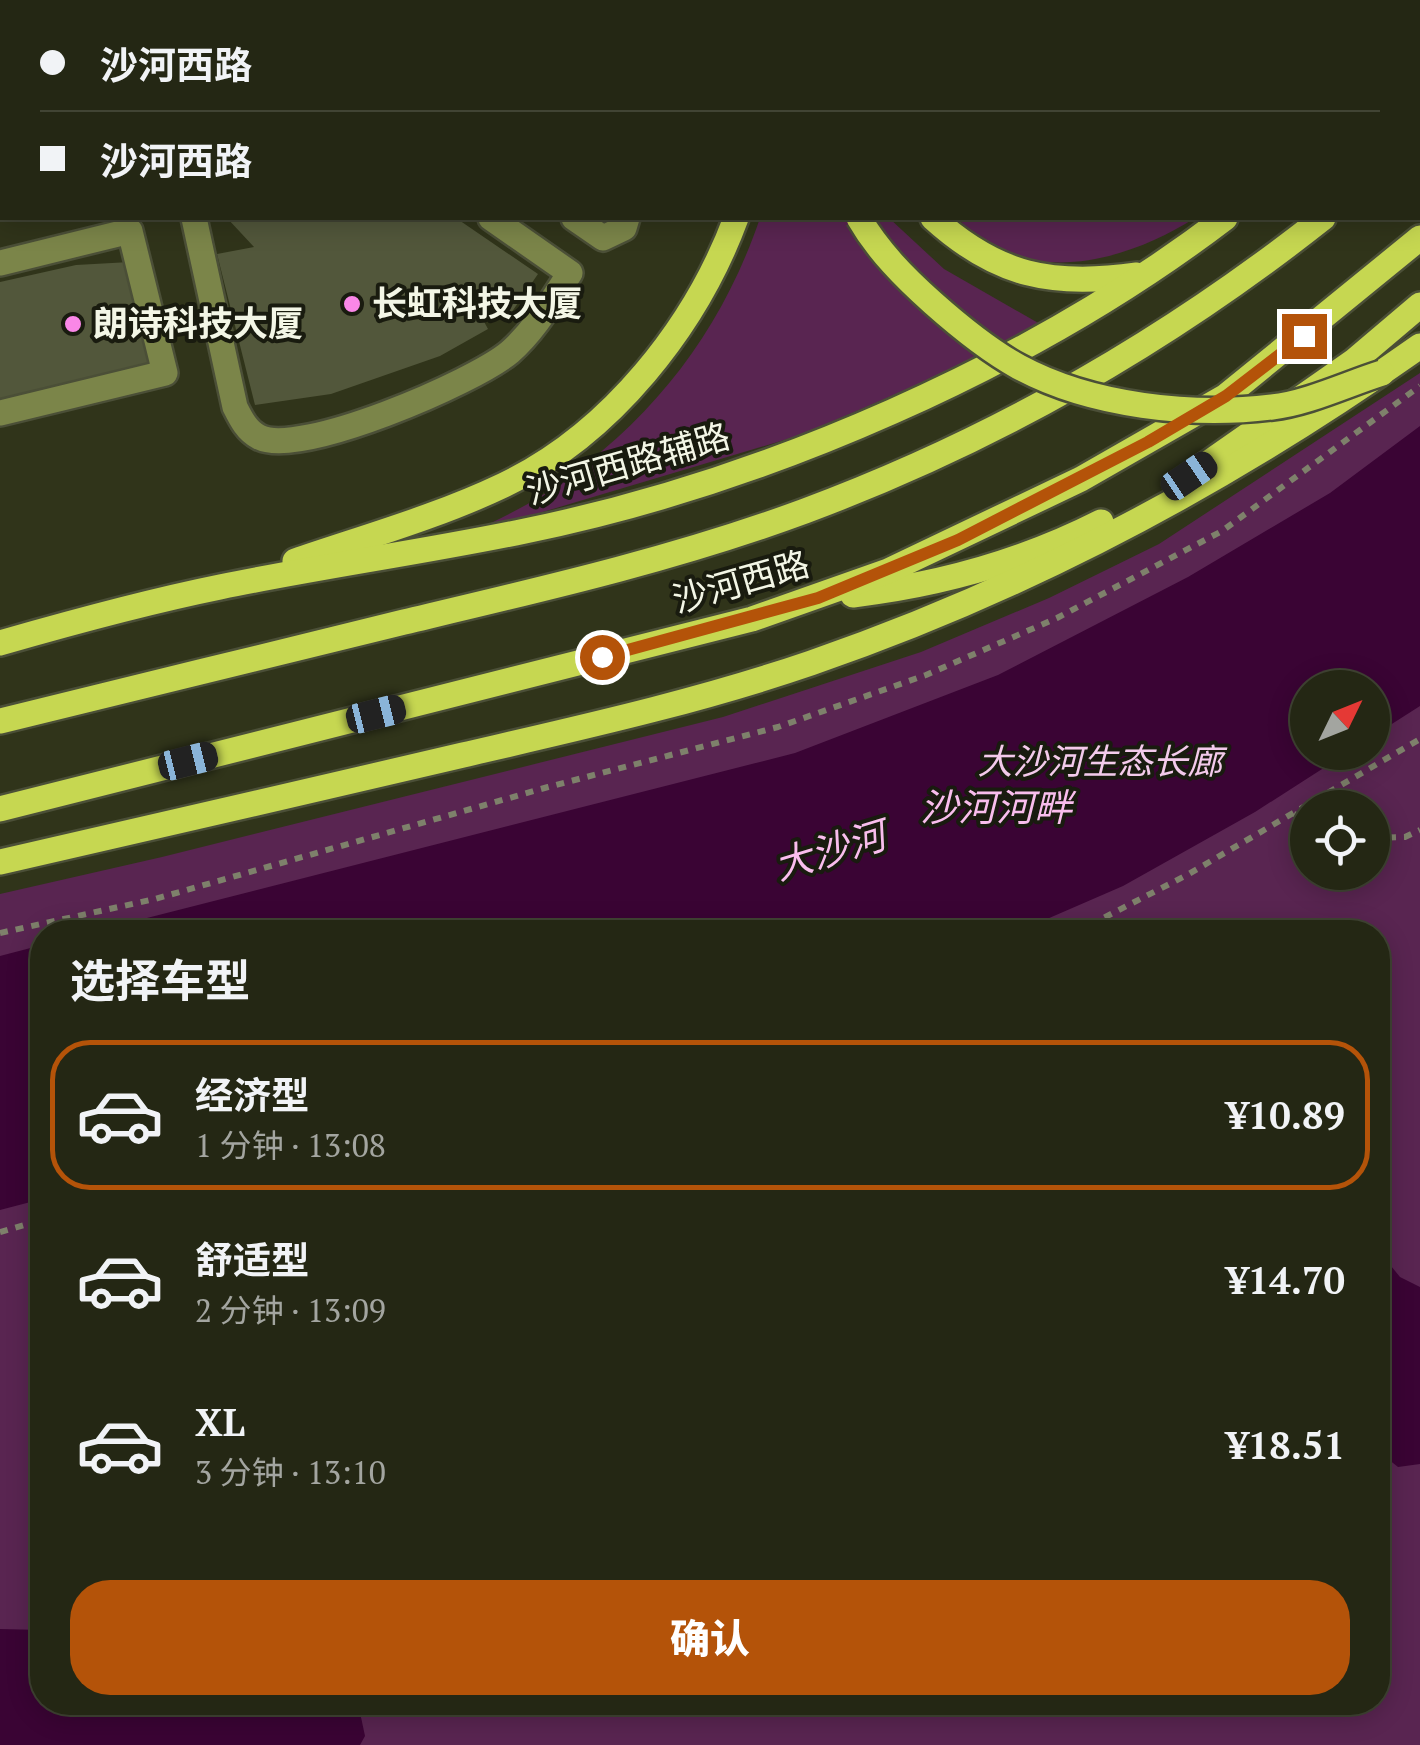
<!DOCTYPE html>
<html lang="zh">
<head>
<meta charset="utf-8">
<style>
  body { margin:0; font-family:"PT Serif","Noto Sans SC",serif; background:#2c2f1d; color:#f1f3f6; height:100vh; display:flex; flex-direction:column; font-size:38px; white-space:nowrap }
  * { box-sizing:border-box; margin:0 }
  p { font-size:32px; color:#a3a5a0 }
  .icon { flex:none; width:55px; height:55px; fill:none; stroke:currentColor; stroke-width:2; stroke-linecap:round; stroke-linejoin:round }
  .map { position:relative; flex:1; overflow:hidden }
  .drawer { position:absolute; left:30px; top:920px; width:1360px; height:795px; display:flex; flex-direction:column; background:#242714; border-radius:40px; box-shadow:0 5px 25px #0003,0 0 0 2px #414434 }
  .drawer>* { flex:none }
  .hud { position:absolute; left:0px; top:0px; width:1420px; height:220px; box-shadow:0 5px 25px #0003,0 0 0 2px #414434; display:grid; align-content:center; height:220px; padding:0 40px; background:#242714 }
  .needle { width:65px; rotate:47deg }
  .buttons { position:absolute; left:1290px; top:670px; display:grid; gap:20px }
  .buttons a { display:grid; place-items:center; width:100px; height:100px; border-radius:50%; background:#242714; box-shadow:0 5px 25px #0003,0 0 0 2px #414434; font-size:50px }
  .end { position:absolute; width:45px; height:45px; margin:-22px; border:12px solid #b45309; background:#fff; box-shadow:0 0 0 5px #fff }
  .from { border-radius:50% }
  .car { position:absolute; width:30px; height:60px; margin:-30px -15px; border-radius:12px; box-shadow:0 0 8px 2px #0007; background:linear-gradient(#222 24%,#8ab4d8 0 40%,#222 0 76%,#8ab4d8 0 86%,#222 0) }
  .hud b { display:flex; align-items:center; gap:35px; height:95px; font-size:38px }
  .hud b+b { border-top:2px solid #414434 }
  .hud i { width:25px; height:25px; background:#f1f3f6 }
  ul { padding:0; list-style:none }
  li { display:flex; align-items:center; gap:30px; height:150px; margin:0 20px 15px; padding:0 20px; border:5px solid transparent; border-radius:40px }
  li div { flex:1 }
  li b { display:block; font-size:38px }
  li em { font-style:normal; font-weight:800 }
  li.selected { border-color:#b45309 }
  li>.icon { width:90px; height:90px; stroke-width:1.5 }
  h2 { padding:0 40px; font-size:45px; line-height:120px }
  .primary-button { display:flex; gap:20px; margin-top:auto; padding:20px 40px }
  .primary-button a { flex:1; height:115px; border-radius:40px; background:#b45309; color:#fff; font-size:40px; font-weight:800; line-height:115px; text-align:center }
  .map>svg:first-child { display:block }
  .green { fill:#592551; fill-rule:evenodd }
  .water { fill:#3a0434 }
  .building { fill:#52573b }
  .lines { fill:none; stroke-linecap:round; stroke-linejoin:round }
  .minor-casing { stroke:#4b4f37; stroke-width:30 }
  .major-casing { stroke:#4b4f37; stroke-width:30 }
  .path { stroke:#7e816b; stroke-width:6; stroke-dasharray:8 8; stroke-linecap:butt }
  .minor { stroke:#7b8549; stroke-width:25 }
  .major { stroke:#c6d751; stroke-width:25 }
  .major-bridge-casing { stroke:#4b4f37; stroke-width:30; stroke-linecap:butt }
  .major-bridge { stroke:#c6d751; stroke-width:25 }
  .route { stroke:#b45309; stroke-width:12 }
  .poi-dot { fill:#fa87e7; stroke:#191b0f; stroke-width:4 }
  .labels { text-anchor:middle; stroke-width:8; stroke-linejoin:round; paint-order:stroke }
  .poi-label { font-size:35px; font-weight:bold; fill:#f3f6e6; stroke:#191b0f; text-anchor:start }
  .street-label { font-size:35px; fill:#f3f6e6; stroke:#191b0f }
  .park-label { font-size:35px; font-style:italic; fill:#f3caeb; stroke:#191b0f }
  .water-label { font-size:38px; font-style:italic; fill:#f9bded; stroke:#191b0f }
</style>
</head>
<body>
<div class="map">
<svg width="1420" height="1745" viewBox="0 0 1420 1745">
  <rect width="100%" height="100%" fill="#30341a"/>
  <g class="green">
    <path d="M875 0H1420V24L1418 26V2Z"/>
    <path d="M760 218H889L944 269 1040 324 959 367 801 435 469 534C498 519 530 505 556 486 654 419 722 330 760 218Z"/>
    <path d="M957 218H1195C1123 263 1024 290 957 218Z"/>
    <path d="M1420 373V1745H0V894L162 857 723 717 921 652 1049 598 1159 544ZM1308 688H1372V752H1308ZM1308 808H1372V872H1308ZM42 932H1378V1702H42Z"/>
  </g>
  <g class="water">
    <path d="M1420 426V706L1373 736 1372 688H1308V752L1347 753 1255 812 1123 886 1017 932H92L795 753 998 675 1188 577 1330 493Z"/>
    <path d="M42 945V1199L0 1210V956Z"/>
    <path d="M1378 1250 1400 1277 1420 1287V1464L1398 1467 1378 1451Z"/>
    <path d="M0 1629 42 1630V1702L358 1703 365 1736 360 1745H0Z"/>
  </g>
  <g class="building">
    <path d="M227 218H456L538 274 509 316 468 292 488 329 440 356 331 394 255 405 217 254 254 247Z"/>
    <path d="M130 262 156 367 0 406V282L76 265Z"/>
  </g>
  <g class="lines">
    <g class="minor-casing">
      <g id="minor">
        <path d="M127 0 130 2"/>
        <path d="M263 0 267 2"/>
        <path d="M573 0 580 2"/>
        <path d="M673 0 680 2"/>
        <path d="M8 2 11 0"/>
        <path d="M0 115 2 114"/>
        <path d="M194 218 235 407C241 419 247 431 259 437 299 458 475 382 510 352 535 330 552 300 570 273L491 218"/>
        <path d="M574 218 603 238 624 228 627 218"/>
        <path d="M0 263 130 231 165 373 0 413"/>
      </g>
    </g>
    <g class="major-casing">
      <g id="major">
        <path d="M805 0V2"/>
        <path d="M852 0V2"/>
        <path d="M766 2V0"/>
        <path d="M1418 50 1420 47"/>
        <path d="M1418 134 1420 132"/>
        <path d="M933 218C997 276 1052 287 1137 275"/>
        <path d="M1194 473 1354 361 1420 305"/>
        <path d="M295 561C365 537 437 517 504 485 611 434 696 326 736 218"/>
        <path d="M853 595C938 585 1024 561 1101 522"/>
        <path d="M0 643C73 622 146 602 220 587 321 566 424 552 525 531 765 482 1031 366 1225 218"/>
        <path d="M0 721C135 688 269 655 404 622 539 590 675 559 805 511 993 441 1166 342 1323 218"/>
        <path d="M0 809 752 619 888 571 1081 479 1226 396 1420 238"/>
        <path d="M0 862C154 827 309 791 463 755 579 728 697 702 811 663 1029 588 1232 479 1420 346"/>
      </g>
    </g>
    <g class="path">
      <path d="M1294 814 1308 819"/>
      <path d="M1372 838 1405 837 1420 830"/>
      <path d="M1076 932 1187 875 1420 739"/>
      <path d="M0 933 155 899 548 787 778 727 926 675 1057 618 1222 531 1420 386"/>
      <path d="M0 1232 42 1220"/>
    </g>
    <use href="#minor" class="minor"/>
    <use href="#major" class="major"/>
    <g class="major-bridge-casing">
      <path id="major-bridge" d="M859 218C878 251 905 278 933 303 960 327 988 350 1019 367 1091 406 1193 417 1272 407 1308 403 1347 384 1382 373"/>
    </g>
    <use href="#major-bridge" class="major-bridge"/>
  </g>
  <g class="lines">
    <path class="route" d="M602 657 818 598 958 540 1148 442 1226 396 1304 336"/>
  </g>
  <g class="poi-dot">
    <circle cx="352" cy="304" r="10"/>
    <circle cx="73" cy="324" r="10"/>
  </g>
  <g class="labels">
    <g class="poi-label">
      <text x="372" y="316">长虹科技大厦</text>
      <text x="93" y="336">朗诗科技大厦</text>
    </g>
    <g class="street-label">
      <text transform="translate(628 464) rotate(-16)" y="12">沙河西路辅路</text>
      <text transform="translate(741 582) rotate(-16)" y="12">沙河西路</text>
    </g>
    <g class="park-label">
      <text x="1100" y="774">大沙河生态长廊</text>
    </g>
    <g class="water-label">
      <text x="996" y="821">沙河河畔</text>
      <text transform="translate(830 851) rotate(-17)" y="13">大沙河</text>
    </g>
  </g>
</svg>
<div class="buttons">
<a><svg class="needle" viewBox="-14 -14 28 28"><path d="M0-13l5 13h-10z" fill="#e53935"/><path d="M0 13l5-13h-10z" fill="#a3a5a0"/></svg></a>
<a><svg class="icon" aria-label="locate" viewBox="0 0 24 24"><circle cx="12" cy="12" r="6"/><path d="M12 2v4M12 18v4M2 12h4M18 12h4"/></svg></a>
</div>
<i class="end from" style="left:602px;top:657px"></i>
<i class="end" style="left:1304px;top:336px"></i>
<i class="car" style="left:1189px;top:476px;rotate:56deg"></i>
<i class="car" style="left:376px;top:714px;rotate:76deg"></i>
<i class="car" style="left:188px;top:761px;rotate:76deg"></i>
<div class="hud">
<b><i class="from"></i>沙河西路</b>
<b><i></i>沙河西路</b>
</div>
<section class="drawer">
<h2>选择车型</h2>
<ul>
<li class="selected"><svg class="icon" aria-label="car" viewBox="0 0 24 24"><path d="M5 17H2v-5l4-1 3-4h7l3 4 3 1v5h-3M9 17h6M6 11h13"/><circle cx="7" cy="17" r="2"/><circle cx="17" cy="17" r="2"/></svg><div><b>经济型</b><p>1 分钟 · 13:08</p></div><em>¥10.89</em></li>
<li><svg class="icon" aria-label="car" viewBox="0 0 24 24"><path d="M5 17H2v-5l4-1 3-4h7l3 4 3 1v5h-3M9 17h6M6 11h13"/><circle cx="7" cy="17" r="2"/><circle cx="17" cy="17" r="2"/></svg><div><b>舒适型</b><p>2 分钟 · 13:09</p></div><em>¥14.70</em></li>
<li><svg class="icon" aria-label="car" viewBox="0 0 24 24"><path d="M5 17H2v-5l4-1 3-4h7l3 4 3 1v5h-3M9 17h6M6 11h13"/><circle cx="7" cy="17" r="2"/><circle cx="17" cy="17" r="2"/></svg><div><b>XL</b><p>3 分钟 · 13:10</p></div><em>¥18.51</em></li>
</ul>
<div class="primary-button"><a>确认</a></div>
</section>
</div>
</body>
</html>
